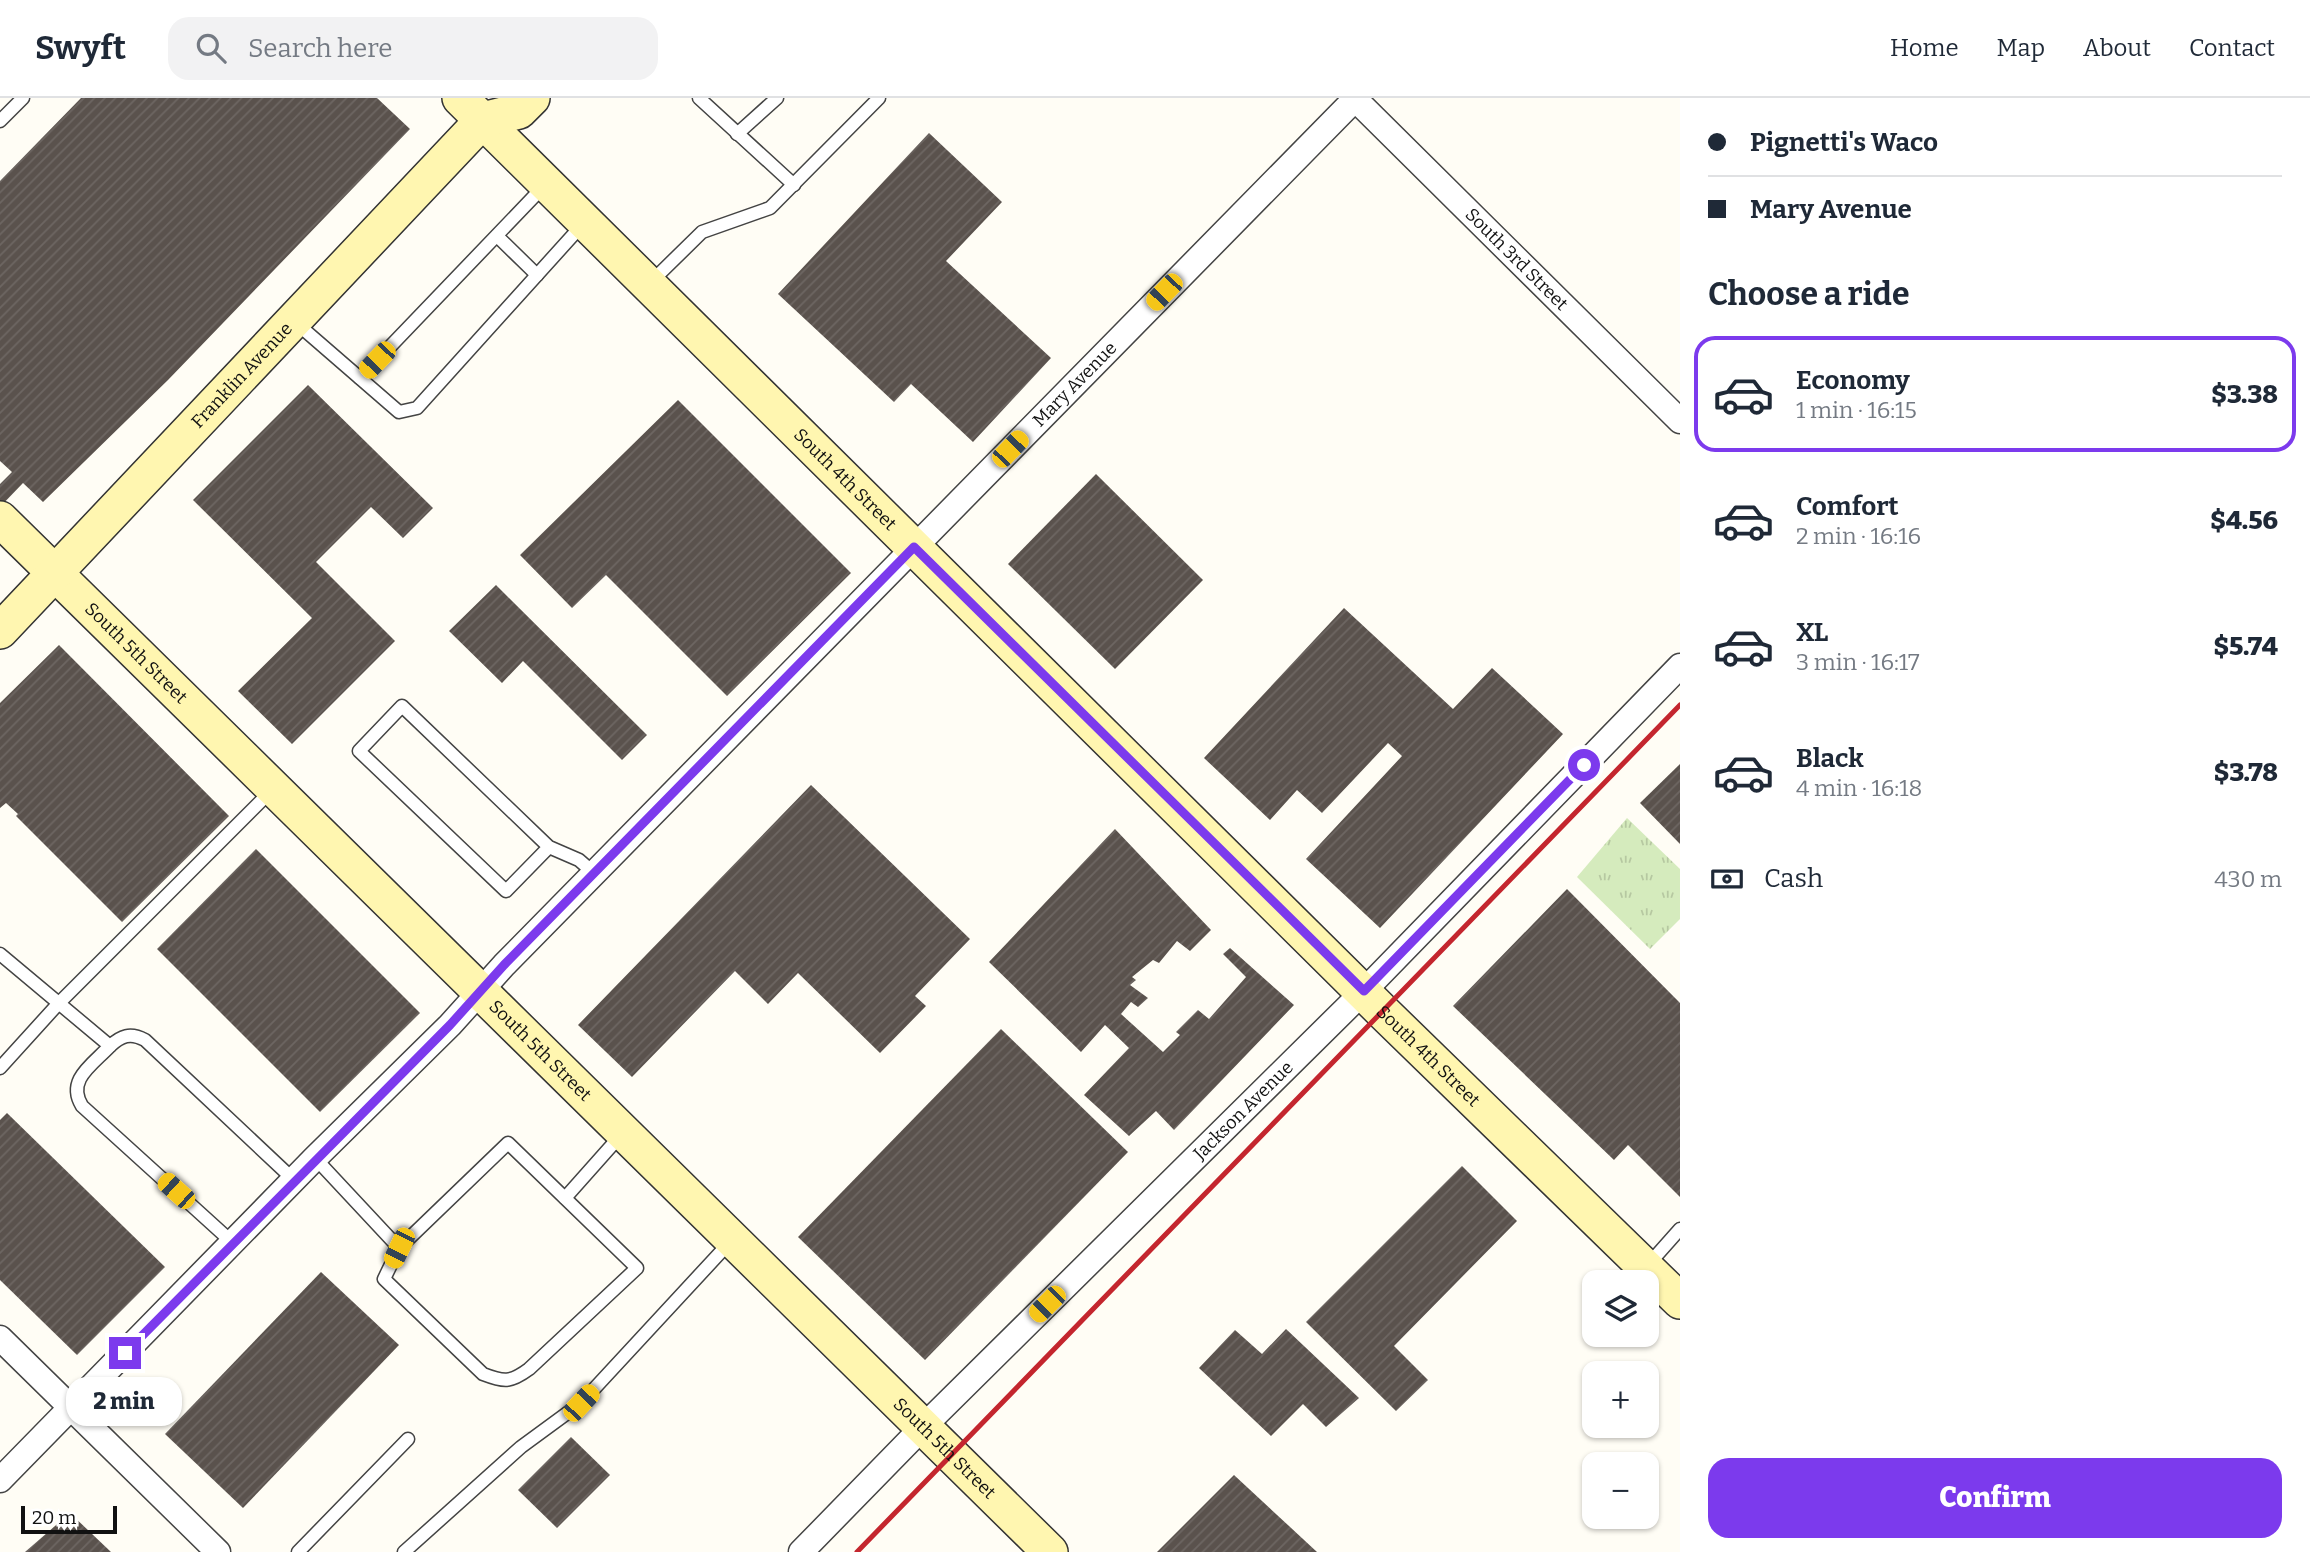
<!DOCTYPE html>
<html lang="en">
<head>
<meta charset="utf-8">
<style>
  body { margin:0; font-family:Bitter,serif; background:#f2f2f3; color:#1f2937; height:100vh; display:flex; flex-direction:column; font-size:26px; white-space:nowrap }
  * { box-sizing:border-box; margin:0 }
  p { font-size:23px; color:#747a83 }
  .icon { flex:none; width:38px; height:38px; fill:none; stroke:currentColor; stroke-width:2; stroke-linecap:round; stroke-linejoin:round }
  .map { position:relative; flex:1; overflow:hidden }
  .side { display:flex; flex-direction:column; background:#fff; width:630px }
  .side>* { flex:none }
  .top-card { display:grid; align-content:center; height:154px; padding:0 28px; background:#fff }
  .fabs { position:absolute; left:1582px; top:1172px; display:grid; gap:14px }
  .fabs a { display:grid; place-items:center; width:77px; height:77px; border-radius:14px; background:#fff; box-shadow:0 2px 5px #0004; font-size:35px }
  .scale { position:absolute; left:21px; bottom:18px; width:96px; box-sizing:border-box; padding-left:7px; border:4px solid #111; border-top:0; font-size:19px; line-height:24px; white-space:nowrap; color:#111; -webkit-text-stroke:5px #fff; paint-order:stroke }
  .end { position:absolute; width:32px; height:32px; margin:-16px; border:9px solid #7c3aed; background:#fff; box-shadow:0 0 0 4px #fff }
  .from { border-radius:50% }
  .bubble { position:absolute; height:49px; border-radius:21px; background:#fff; box-shadow:0 2px 5px #0004; font-size:23px; font-weight:800; line-height:49px; text-align:center }
  .car { position:absolute; width:21px; height:42px; margin:-21px -10px; border-radius:9px; box-shadow:0 0 5px 2px #0007; background:linear-gradient(#f5c518 24%,#345 0 40%,#f5c518 0 76%,#345 0 86%,#f5c518 0) }
  .top-card b { display:flex; align-items:center; gap:24px; height:66px; font-size:26px }
  .top-card b+b { border-top:2px solid #e0e1e3 }
  .top-card i { width:18px; height:18px; background:#1f2937 }
  ul { padding:0; list-style:none }
  li { display:flex; align-items:center; gap:21px; height:116px; margin:0 14px 10px; padding:0 14px; border:4px solid transparent; border-radius:21px }
  li div { flex:1 }
  li b { display:block; font-size:26px }
  li em { font-style:normal; font-weight:800 }
  li.selected { border-color:#7c3aed }
  li>.icon { width:63px; height:63px; stroke-width:1.5 }
  h2 { padding:0 28px; font-size:32px; line-height:84px }
  .pay { display:flex; align-items:center; gap:18px; height:77px; padding:0 28px; font-size:26px }
  .pay p { margin-inline-start:auto }
  .cta { display:flex; gap:14px; margin-top:auto; padding:14px 28px }
  .cta a { flex:1; height:80px; border-radius:21px; background:#7c3aed; color:#fff; font-size:28px; font-weight:800; line-height:80px; text-align:center }
  header { display:flex; align-items:center; gap:42px; box-sizing:border-box; height:98px; padding:0 35px; background:#fff; border-bottom:2px solid #e0e1e3 }
  header strong { font-size:33px }
  nav { display:flex; gap:38px; margin-inline-start:auto; font-size:24px }
  .search { width:490px; height:63px; background:#f2f2f3; display:flex; align-items:center; gap:18px; box-sizing:border-box; padding:0 24px; border-radius:21px; color:#747a83; font-size:26px }
  main { display:flex; flex:1; min-height:0 }
  .map>svg:first-child { display:block }
  .park { fill:url(#park-tufts) }
  .building { fill:url(#building-hatch) }
  .lines { fill:none; stroke-linecap:round; stroke-linejoin:round }
  .lane-casing { stroke:#444; stroke-width:15 }
  .street-casing { stroke:#444; stroke-width:27 }
  .secondary-casing { stroke:#333; stroke-width:38 }
  .lane { stroke:#fff; stroke-width:12 }
  .street { stroke:#fff; stroke-width:24 }
  .secondary { stroke:#fff6b0; stroke-width:35 }
  .rail { stroke:#c4262e; stroke-width:5 }
  .route { stroke:#7c3aed; stroke-width:9 }
  .labels { text-anchor:middle; stroke-width:7; stroke-linejoin:round; paint-order:stroke }
  .street-label { font-size:18px; fill:#111; stroke:#fff }
</style>
</head>
<body>
<header>
<strong>Swyft</strong>
<div class="search"><svg class="icon" aria-label="search" viewBox="0 0 24 24"><circle cx="10" cy="10" r="6"/><path d="M15 15l6 6"/></svg>Search here</div>
<nav><a>Home</a><a>Map</a><a>About</a><a>Contact</a></nav>
</header>
<main>
<div class="map">
<svg width="1680" height="1454" viewBox="0 0 1680 1454">
  <defs>
    <pattern id="park-tufts" width="24" height="20" patternUnits="userSpaceOnUse" patternTransform="scale(1.75)"><rect width="24" height="20" fill="#d5ebbd"/><path d="M3 7l-1-3M5 7V3M7 7l1-3M15 17l-1-3M17 17v-4M19 17l1-3" fill="none" stroke="#b6c8a1"/></pattern>
    <pattern id="building-hatch" width="6" height="6" patternUnits="userSpaceOnUse" patternTransform="scale(1.75)"><rect width="6" height="6" fill="#5a524d"/><path d="M-1 1l2-2M0 6l6-6M5 7l2-2" fill="none" stroke="#6d6662"/></pattern>
  </defs>
  <rect width="100%" height="100%" fill="#fffdf5"/>
  <path class="park" d="M1627 720 1680 771V821L1650 851 1577 779Z"/>
  <g class="building">
    <path d="M81 0H377L410 31 168 282 43 404 23 385 0 409V386L12 374 0 363V83Z"/>
    <path d="M929 35 1002 104 946 163 1051 260 973 344 911 286 894 304 778 196Z"/>
    <path d="M308 287 433 410 403 440 371 409 316 464 395 543 292 646 238 593 312 520 193 402Z"/>
    <path d="M678 302 851 475 727 598 606 477 572 510 520 457Z"/>
    <path d="M1096 376 1203 482 1115 571 1008 466Z"/>
    <path d="M496 487 647 637 622 662 523 563 502 585 449 533Z"/>
    <path d="M1344 510 1453 611 1492 570 1563 636 1380 830 1306 761 1402 658 1388 645 1322 715 1297 692 1270 722 1204 660Z"/>
    <path d="M59 547 229 718 122 824 16 718 18 716 6 705 0 710V605Z"/>
    <path d="M1680 666V746L1640 705Z"/>
    <path d="M811 687 970 841 915 898 926 908 880 955 798 875 768 906 735 873 632 979 578 927Z"/>
    <path d="M1115 731 1211 832 1190 853 1177 843 1159 865 1153 862 1132 879 1136 882 1130 887 1148 900 1138 909 1131 904 1121 916 1163 954 1180 937 1176 934 1198 912 1209 921 1246 879 1223 856 1230 850 1294 907 1174 1032 1156 1013 1129 1038 1084 997 1129 950 1105 927 1081 954 989 864Z"/>
    <path d="M256 751 420 915 320 1014 157 851Z"/>
    <path d="M1567 791 1680 905V1099L1628 1047 1614 1062 1453 908Z"/>
    <path d="M1001 931 1128 1054 925 1262 798 1139Z"/>
    <path d="M7 1015 165 1169 77 1257 0 1182V1022Z"/>
    <path d="M1462 1068 1517 1123 1394 1248 1428 1282 1396 1313 1306 1224Z"/>
    <path d="M321 1174 399 1247 243 1410 165 1336Z"/>
    <path d="M1286 1231 1359 1300 1326 1329 1303 1306 1271 1338 1199 1270 1235 1232 1262 1256Z"/>
    <path d="M571 1339 610 1377 557 1430 518 1392Z"/>
    <path d="M1234 1377 1317 1454H1157Z"/>
    <path d="M70 1415 111 1454H25Z"/>
  </g>
  <g class="lines">
    <g class="lane-casing">
      <g id="lane">
        <path d="M699 0 794 87"/>
        <path d="M0 23 23 0"/>
        <path d="M737 36 777 0"/>
        <path d="M497 138 537 177"/>
        <path d="M649 186 702 134 770 110 879 0"/>
        <path d="M294 223 399 314 417 310 583 126"/>
        <path d="M360 280 544 88"/>
        <path d="M549 749 506 793 359 653 402 608 549 749 579 762 595 776"/>
        <path d="M0 856 110 948C121 938 130 934 145 942L294 1082"/>
        <path d="M110 948C92 967 66 982 82 1008L233 1145"/>
        <path d="M0 970 58 906 272 692"/>
        <path d="M315 1060 399 1150 508 1045 637 1170 529 1271C510 1285 504 1284 483 1276L384 1181 399 1150"/>
        <path d="M565 1100 621 1037"/>
        <path d="M1648 1167 1680 1131"/>
        <path d="M298 1454 408 1341"/>
        <path d="M404 1454 521 1349 581 1305 730 1144"/>
      </g>
    </g>
    <g class="street-casing">
      <g id="street">
        <path id="s1" d="M1354 0 1680 323"/>
        <path d="M0 1240 218 1454"/>
        <path id="s2" d="M0 1382 315 1060 450 927 504 867 1356 0"/>
        <path id="s3" d="M801 1454 923 1329 1364 893 1680 568"/>
      </g>
    </g>
    <g class="secondary-casing">
      <g id="secondary">
        <path id="s4" d="M460 0 1383 914 1680 1203"/>
        <path id="s5" d="M0 421 1050 1454"/>
        <path id="s6" d="M0 533 483 22 519 13 532 0"/>
      </g>
    </g>
    <use href="#lane" class="lane"/>
    <use href="#street" class="street"/>
    <use href="#secondary" class="secondary"/>
    <path class="rail" d="M857 1454 1680 607"/>
  </g>
  <g class="lines">
    <path class="route" d="M125 1255 450 927 504 867 914 449 1364 893 1584 667"/>
  </g>
  <g class="labels">
    <g class="street-label">
      <text dy="6" stroke="none"><textPath href="#s1" startOffset="229">South 3rd Street</textPath></text>
      <text dy="6" stroke="none"><textPath href="#s6" startOffset="352">Franklin Avenue</textPath></text>
      <text dy="6" stroke="none"><textPath href="#s2" startOffset="1535">Mary Avenue</textPath></text>
      <text dy="6" stroke="none"><textPath href="#s4" startOffset="542">South 4th Street</textPath></text>
      <text dy="6" stroke="none"><textPath href="#s5" startOffset="191">South 5th Street</textPath></text>
      <text dy="6" stroke="none"><textPath href="#s5" startOffset="758">South 5th Street</textPath></text>
      <text dy="6" stroke="none"><textPath href="#s4" startOffset="1362">South 4th Street</textPath></text>
      <text dy="6" stroke="none"><textPath href="#s3" startOffset="625">Jackson Avenue</textPath></text>
      <text dy="6" stroke="none"><textPath href="#s5" startOffset="1325">South 5th Street</textPath></text>
    </g>
  </g>
</svg>
<div class="fabs">
<a><svg class="icon" aria-label="layers" viewBox="0 0 24 24"><path d="M12 4l9 5-9 5-9-5zM3 14l9 5 9-5"/></svg></a>
<a>+</a>
<a>−</a>
</div>
<div class="scale">20 m</div>
<i class="end from" style="left:1584px;top:667px"></i>
<i class="end" style="left:125px;top:1255px"></i>
<div class="bubble" style="left:66px;top:1279px;width:116px">2 min</div>
<i class="car" style="left:1164px;top:194px;rotate:224deg"></i>
<i class="car" style="left:377px;top:262px;rotate:224deg"></i>
<i class="car" style="left:1010px;top:351px;rotate:44deg"></i>
<i class="car" style="left:176px;top:1093px;rotate:312deg"></i>
<i class="car" style="left:399px;top:1150px;rotate:206deg"></i>
<i class="car" style="left:1047px;top:1206px;rotate:225deg"></i>
<i class="car" style="left:581px;top:1305px;rotate:43deg"></i>
</div>
<section class="side">
<div class="top-card">
<b><i class="from"></i>Pignetti's Waco</b>
<b><i></i>Mary Avenue</b>
</div>
<h2>Choose a ride</h2>
<ul>
<li class="selected"><svg class="icon" aria-label="car" viewBox="0 0 24 24"><path d="M5 17H2v-5l4-1 3-4h7l3 4 3 1v5h-3M9 17h6M6 11h13"/><circle cx="7" cy="17" r="2"/><circle cx="17" cy="17" r="2"/></svg><div><b>Economy</b><p>1 min · 16:15</p></div><em>$3.38</em></li>
<li><svg class="icon" aria-label="car" viewBox="0 0 24 24"><path d="M5 17H2v-5l4-1 3-4h7l3 4 3 1v5h-3M9 17h6M6 11h13"/><circle cx="7" cy="17" r="2"/><circle cx="17" cy="17" r="2"/></svg><div><b>Comfort</b><p>2 min · 16:16</p></div><em>$4.56</em></li>
<li><svg class="icon" aria-label="car" viewBox="0 0 24 24"><path d="M5 17H2v-5l4-1 3-4h7l3 4 3 1v5h-3M9 17h6M6 11h13"/><circle cx="7" cy="17" r="2"/><circle cx="17" cy="17" r="2"/></svg><div><b>XL</b><p>3 min · 16:17</p></div><em>$5.74</em></li>
<li><svg class="icon" aria-label="car" viewBox="0 0 24 24"><path d="M5 17H2v-5l4-1 3-4h7l3 4 3 1v5h-3M9 17h6M6 11h13"/><circle cx="7" cy="17" r="2"/><circle cx="17" cy="17" r="2"/></svg><div><b>Black</b><p>4 min · 16:18</p></div><em>$3.78</em></li>
</ul>
<div class="pay"><svg class="icon" aria-label="cash" viewBox="0 0 24 24"><path d="M3 7h18v10H3z"/><circle cx="12" cy="12" r="2"/></svg>Cash<p>430 m</p></div>
<div class="cta"><a>Confirm</a></div>
</section>
</main>
</body>
</html>
